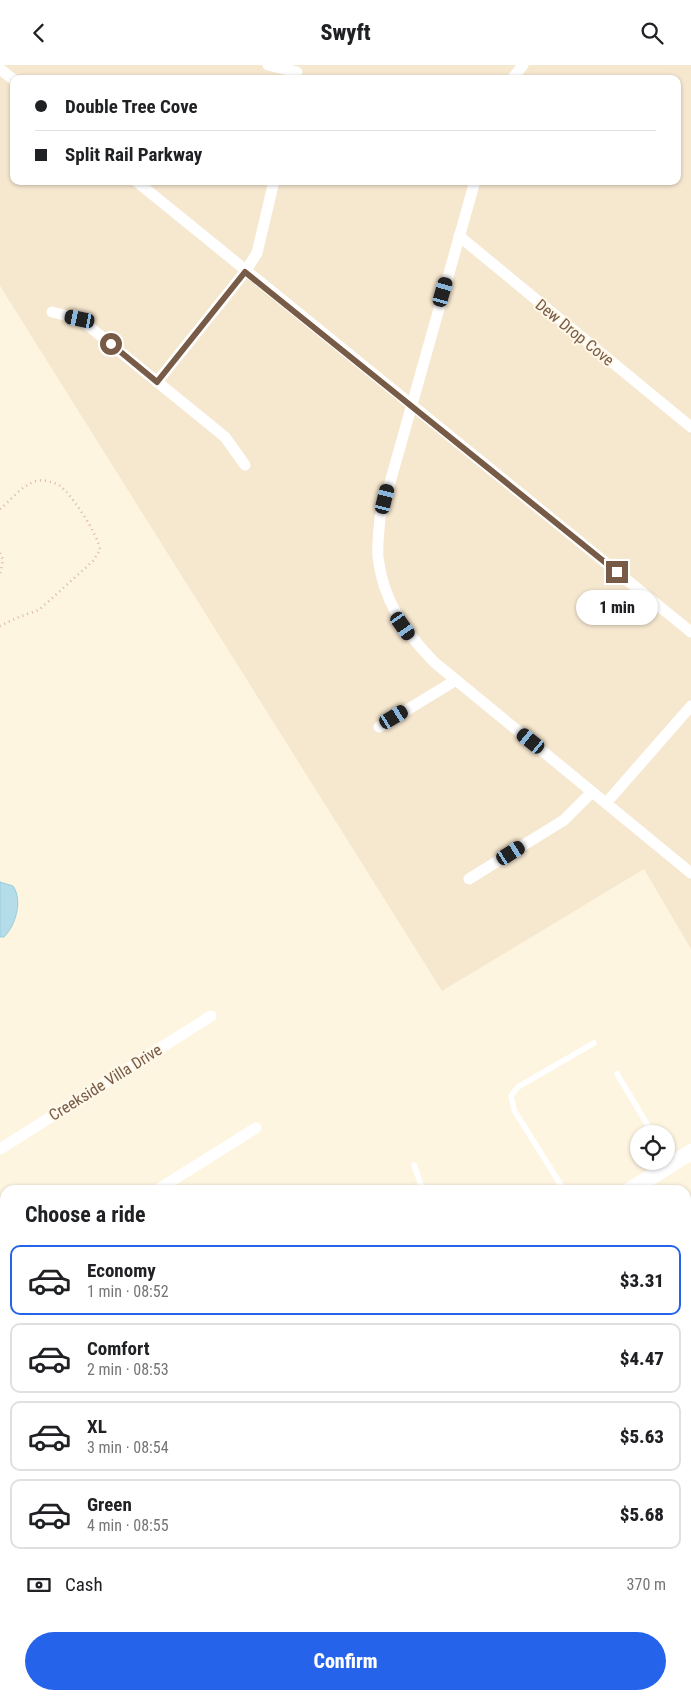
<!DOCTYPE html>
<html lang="en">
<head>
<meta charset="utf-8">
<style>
  body { margin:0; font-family:"Roboto Condensed",sans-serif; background:#f2f2f2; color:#202124; height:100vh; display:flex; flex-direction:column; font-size:19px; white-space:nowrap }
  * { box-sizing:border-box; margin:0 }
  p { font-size:16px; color:#757577 }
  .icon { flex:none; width:28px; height:28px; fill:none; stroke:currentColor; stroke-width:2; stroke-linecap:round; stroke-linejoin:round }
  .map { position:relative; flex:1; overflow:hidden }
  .drawer { position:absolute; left:0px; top:1120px; width:691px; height:515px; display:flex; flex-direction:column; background:#fff; border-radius:15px 15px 0 0; box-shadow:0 1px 4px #0004 }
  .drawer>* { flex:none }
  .banner { position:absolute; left:10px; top:10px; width:671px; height:110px; border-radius:10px; box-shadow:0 1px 4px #0004; display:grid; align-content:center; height:110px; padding:0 25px; background:#fff }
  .controls { position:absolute; left:630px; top:1060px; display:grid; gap:10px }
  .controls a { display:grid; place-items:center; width:45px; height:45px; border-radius:50%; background:#fff; box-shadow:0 1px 4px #0004; font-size:25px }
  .end { position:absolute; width:22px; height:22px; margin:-11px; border:6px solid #775b46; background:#fff; box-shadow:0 0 0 2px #fff }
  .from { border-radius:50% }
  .bubble { position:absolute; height:35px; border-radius:18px; background:#fff; box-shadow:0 1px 4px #0004; font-size:16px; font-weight:800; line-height:35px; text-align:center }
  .car { position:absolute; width:15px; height:30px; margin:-15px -8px; border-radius:6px; box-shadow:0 0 4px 1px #0007; background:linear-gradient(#222 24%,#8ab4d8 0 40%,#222 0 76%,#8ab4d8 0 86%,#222 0) }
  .banner b { display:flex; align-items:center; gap:18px; height:48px; font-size:19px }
  .banner b+b { border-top:1px solid #e0e0e0 }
  .banner i { width:12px; height:12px; background:#202124 }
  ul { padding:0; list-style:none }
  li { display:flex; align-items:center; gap:15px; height:70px; margin:0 10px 8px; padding:0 15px; border:2px solid #e0e0e0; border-radius:10px }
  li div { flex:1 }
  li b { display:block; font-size:19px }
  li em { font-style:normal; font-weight:800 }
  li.active { border-color:#2563eb }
  li>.icon { width:45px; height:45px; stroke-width:1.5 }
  h2 { padding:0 25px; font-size:22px; line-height:60px }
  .pay { display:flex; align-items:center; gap:12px; height:55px; padding:0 25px; font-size:19px }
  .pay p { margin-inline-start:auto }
  .button { display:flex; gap:10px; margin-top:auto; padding:10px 25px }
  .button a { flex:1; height:58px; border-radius:30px; background:#2563eb; color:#fff; font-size:20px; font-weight:800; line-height:58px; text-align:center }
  header { display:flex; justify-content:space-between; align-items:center; height:65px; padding:0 25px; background:#fff; font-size:22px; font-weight:800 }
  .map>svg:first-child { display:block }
  .residential { fill:#f6e7cf; fill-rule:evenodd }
  .green { fill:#ceecbf }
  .water { fill:#b4dde9; stroke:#9accdb }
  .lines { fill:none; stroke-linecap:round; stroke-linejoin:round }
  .path { stroke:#dab89a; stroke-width:2.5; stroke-dasharray:1 4; stroke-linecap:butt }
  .lane { stroke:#fff; stroke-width:5.5 }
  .street { stroke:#fff; stroke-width:11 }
  .secondary { stroke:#fff; stroke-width:16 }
  .route { stroke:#775b46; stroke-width:6 }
  .labels { text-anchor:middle; stroke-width:4; stroke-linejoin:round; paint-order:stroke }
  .street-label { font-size:16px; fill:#775b46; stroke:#fff8e9 }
</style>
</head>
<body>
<header><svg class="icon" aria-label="back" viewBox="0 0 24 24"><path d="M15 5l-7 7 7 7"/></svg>Swyft<svg class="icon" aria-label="search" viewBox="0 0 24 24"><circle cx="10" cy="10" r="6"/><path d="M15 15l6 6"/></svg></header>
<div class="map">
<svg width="691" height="1635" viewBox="0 0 691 1635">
  <rect width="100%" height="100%" fill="#fef5e1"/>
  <g class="residential">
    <path d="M0 0H691V884L644 804 442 926 0 221ZM14 14H678V116H14Z"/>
    <path d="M5 1573V1630H275L273 1635H0V1576Z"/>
  </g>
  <path class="green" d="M275 1630H581L584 1635H273Z"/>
  <path class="water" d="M0 817 13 821C23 835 16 860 4 872H0Z"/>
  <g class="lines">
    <g class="path">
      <path d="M0 444C11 435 22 420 36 416 43 414 53 417 59 420 71 428 99 471 100 485L93 496 39 545 19 552 0 561"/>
      <path d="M0 488 3 495 0 510"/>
    </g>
    <g class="lane">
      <path d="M617 1009 653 1069"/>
      <path d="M414 1100 423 1125"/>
      <path d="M564 1125 514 1045 511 1031 518 1022 594 978"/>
    </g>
    <g class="street">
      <path d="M268 0 297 7"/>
      <path d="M0 4 14 15"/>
      <path d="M512 14 523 0"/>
      <path d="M136 116 691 567"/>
      <path d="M475 116 380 453C379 466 377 480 378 492 383 536 405 567 434 597L691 808"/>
      <path d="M459 171 691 362"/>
      <path d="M52 247 80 254 225 372 245 400"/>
      <path d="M157 317 245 207 257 188 274 116"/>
      <path d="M379 662 456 615"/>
      <path d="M607 737 691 641"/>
      <path d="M469 814 564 755 592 727"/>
      <path d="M0 1084 211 951"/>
      <path d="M157 1125 256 1063"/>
      <path d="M0 1223 5 1220"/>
      <path d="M0 1300 5 1308"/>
      <path d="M182 1635 184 1630"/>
    </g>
    <g class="secondary">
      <path d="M630 1125 691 1087"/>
      <path d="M0 1520 5 1517"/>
    </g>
  </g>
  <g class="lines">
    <path class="route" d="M111 279 157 317 245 207 617 507"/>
  </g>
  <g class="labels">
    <g class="street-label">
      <text transform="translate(575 267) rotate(39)" y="6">Dew Drop Cove</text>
      <text transform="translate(105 1017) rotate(-32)" y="6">Creekside Villa Drive</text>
    </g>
  </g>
</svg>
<div class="controls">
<a><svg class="icon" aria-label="locate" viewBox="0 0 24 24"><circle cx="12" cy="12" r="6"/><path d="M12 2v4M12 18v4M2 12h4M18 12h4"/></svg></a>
</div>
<i class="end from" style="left:111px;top:279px"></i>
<i class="end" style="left:617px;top:507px"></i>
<div class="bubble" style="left:576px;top:525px;width:82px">1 min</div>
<i class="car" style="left:443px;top:227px;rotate:16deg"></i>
<i class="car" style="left:80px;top:254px;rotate:282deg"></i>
<i class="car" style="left:385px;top:434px;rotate:14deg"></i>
<i class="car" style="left:403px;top:561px;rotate:145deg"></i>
<i class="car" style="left:394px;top:652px;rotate:59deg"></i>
<i class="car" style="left:531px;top:676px;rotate:309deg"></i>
<i class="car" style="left:511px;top:788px;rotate:58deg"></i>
<div class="banner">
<b><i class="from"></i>Double Tree Cove</b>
<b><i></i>Split Rail Parkway</b>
</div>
<section class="drawer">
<h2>Choose a ride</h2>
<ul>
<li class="active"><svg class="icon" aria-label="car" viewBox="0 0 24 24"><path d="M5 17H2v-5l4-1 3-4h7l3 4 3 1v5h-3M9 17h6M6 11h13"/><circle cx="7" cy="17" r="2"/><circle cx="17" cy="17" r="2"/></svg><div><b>Economy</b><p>1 min · 08:52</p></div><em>$3.31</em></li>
<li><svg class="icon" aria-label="car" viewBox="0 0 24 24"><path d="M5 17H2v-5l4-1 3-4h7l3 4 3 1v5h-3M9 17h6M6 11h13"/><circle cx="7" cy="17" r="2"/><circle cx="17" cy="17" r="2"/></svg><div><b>Comfort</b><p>2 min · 08:53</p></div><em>$4.47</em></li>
<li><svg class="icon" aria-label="car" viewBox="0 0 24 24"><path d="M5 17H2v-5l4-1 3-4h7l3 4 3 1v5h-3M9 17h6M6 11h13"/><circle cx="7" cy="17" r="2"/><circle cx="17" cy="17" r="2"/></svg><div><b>XL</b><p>3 min · 08:54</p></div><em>$5.63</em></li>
<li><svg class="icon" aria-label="car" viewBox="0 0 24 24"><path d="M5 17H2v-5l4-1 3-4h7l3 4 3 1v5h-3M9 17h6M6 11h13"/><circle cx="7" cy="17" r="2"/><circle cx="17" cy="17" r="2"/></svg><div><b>Green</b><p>4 min · 08:55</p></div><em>$5.68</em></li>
</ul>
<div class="pay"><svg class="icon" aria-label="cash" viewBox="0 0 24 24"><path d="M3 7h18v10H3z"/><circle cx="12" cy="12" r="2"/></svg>Cash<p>370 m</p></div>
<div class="button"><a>Confirm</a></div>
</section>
</div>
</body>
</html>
